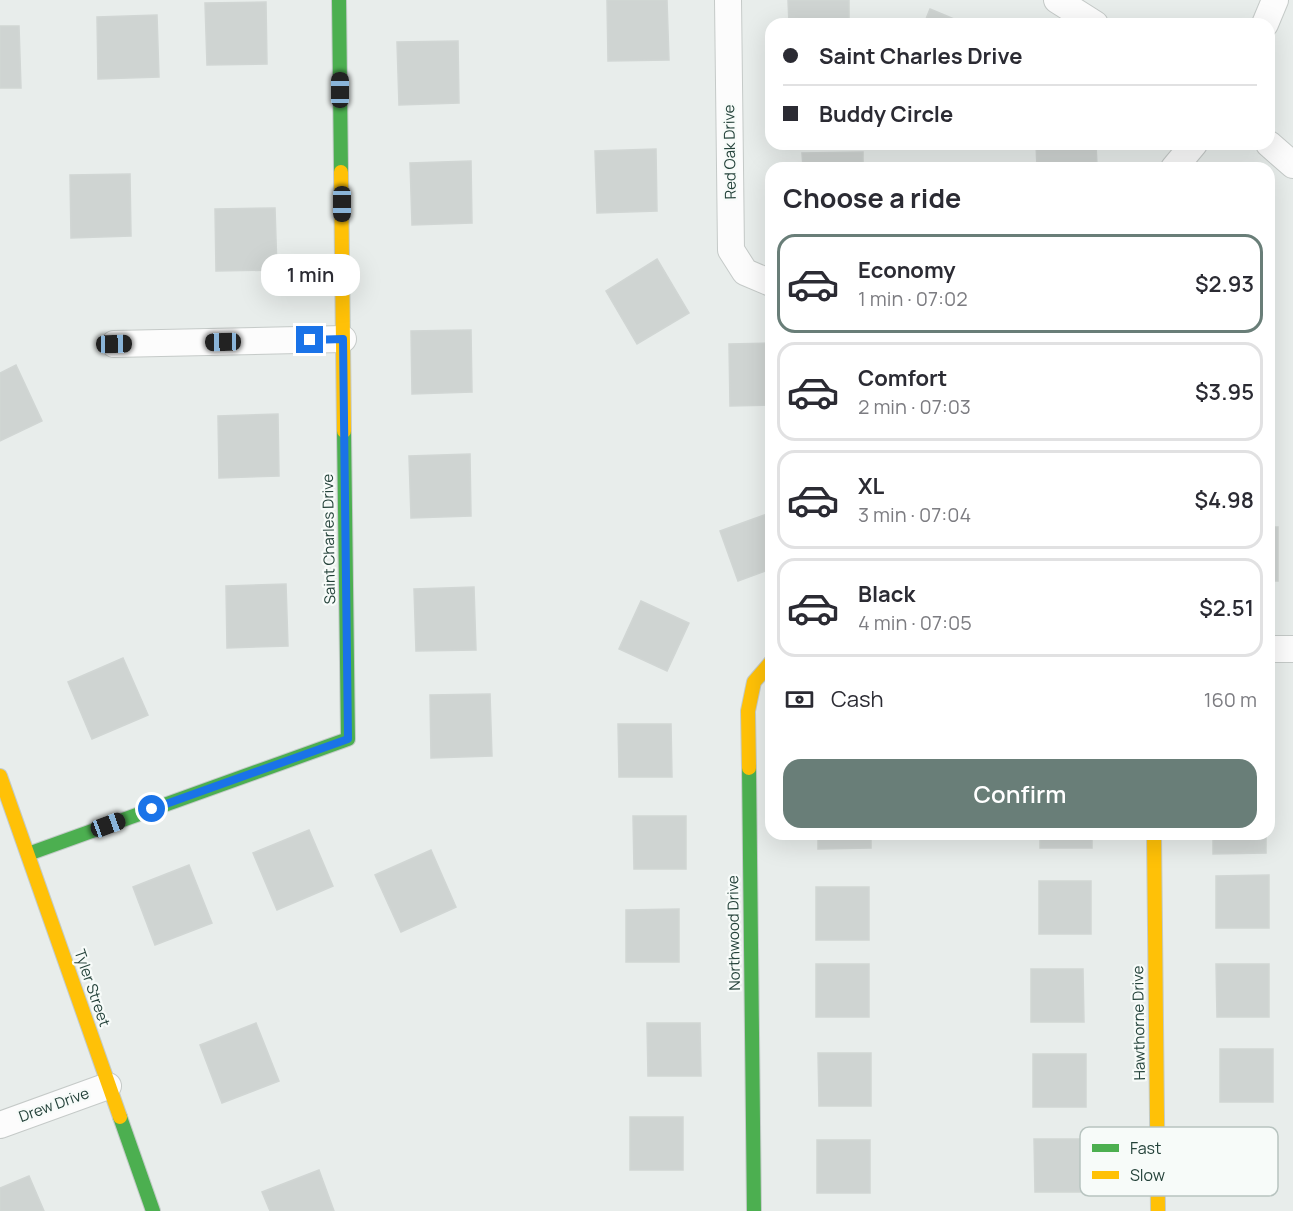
<!DOCTYPE html>
<html lang="en">
<head>
<meta charset="utf-8">
<style>
  body { margin:0; font-family:Manrope,sans-serif; background:#f7f7f7; color:#2b2b33; height:100vh; display:flex; flex-direction:column; font-size:22px; white-space:nowrap }
  * { box-sizing:border-box; margin:0 }
  p { font-size:20px; color:#7c7c81 }
  .icon { flex:none; width:33px; height:33px; fill:none; stroke:currentColor; stroke-width:2; stroke-linecap:round; stroke-linejoin:round }
  .map { position:relative; flex:1; overflow:hidden }
  .drawer { position:absolute; left:765px; top:162px; width:510px; height:678px; display:flex; flex-direction:column; background:#fff; border-radius:18px; box-shadow:0 6px 24px #0002 }
  .drawer>* { flex:none }
  .hud { position:absolute; left:765px; top:18px; width:510px; height:132px; border-radius:18px; box-shadow:0 6px 24px #0002; display:grid; align-content:center; height:132px; padding:0 18px; background:#fff }
  .end { position:absolute; width:27px; height:27px; margin:-14px; border:8px solid #1a73e8; background:#fff; box-shadow:0 0 0 3px #fff }
  .from { border-radius:50% }
  .bubble { position:absolute; height:42px; border-radius:18px; background:#fff; box-shadow:0 6px 24px #0002; font-size:20px; font-weight:600; line-height:42px; text-align:center }
  .car { position:absolute; width:18px; height:36px; margin:-18px -9px; border-radius:8px; box-shadow:0 0 4px 2px #0007; background:linear-gradient(#222 24%,#8ab4d8 0 40%,#222 0 76%,#8ab4d8 0 86%,#222 0) }
  .hud b { display:flex; align-items:center; gap:21px; height:57px; font-size:22px }
  .hud b+b { border-top:2px solid #e1e1e2 }
  .hud i { width:15px; height:15px; background:#2b2b33 }
  ul { padding:0; list-style:none }
  li { display:flex; align-items:center; gap:18px; height:99px; margin:0 12px 9px; padding:0 6px; border:3px solid #e1e1e2; border-radius:18px }
  li div { flex:1 }
  li b { display:block; font-size:22px }
  li em { font-style:normal; font-weight:600 }
  li.selected { border-color:#697e78 }
  li>.icon { width:54px; height:54px; stroke-width:1.5 }
  h2 { padding:0 18px; font-size:27px; line-height:72px }
  .pay { display:flex; align-items:center; gap:15px; height:66px; padding:0 18px; font-size:22px }
  .pay p { margin-inline-start:auto }
  .primary-button { display:flex; gap:12px; margin-top:auto; padding:12px 18px }
  .primary-button a { flex:1; height:69px; border-radius:18px; background:#697e78; color:#fff; font-size:24px; font-weight:600; line-height:69px; text-align:center }
  .map>svg:first-child { display:block }
  .building { fill:#cfd4d2; stroke:#d1d6d4; stroke-width:1.5 }
  .lines { fill:none; stroke-linecap:round; stroke-linejoin:round }
  .street-casing { stroke:#c5cac8; stroke-width:28 }
  .fast-casing { stroke:#c3cbc8; stroke-width:16 }
  .slow-casing { stroke:#c3cbc8; stroke-width:16 }
  .street { stroke:#fcfcfc; stroke-width:26 }
  .fast { stroke:#4caf50; stroke-width:14 }
  .slow { stroke:#ffc107; stroke-width:14 }
  .route { stroke:#1a73e8; stroke-width:8 }
  .labels { text-anchor:middle; stroke-width:4.5; stroke-linejoin:round; paint-order:stroke }
  .street-label { font-size:15px; fill:#24423a; stroke:#f7fbf9 }
  .key { fill:#f7fbf9; stroke:#b8c4c0; stroke-width:1.5 }
  .key-label { font-size:16px; fill:#24423a }
</style>
</head>
<body>
<div class="map">
<svg width="1293" height="1211" viewBox="0 0 1293 1211">
  <rect width="100%" height="100%" fill="#e8edeb"/>
  <g class="building">
    <path d="M607 0H667L669 60 608 61Z"/>
    <path d="M788 0H849V24H789Z"/>
    <path d="M266 2 267 64 207 65 205 3Z"/>
    <path d="M930 9 966 24H924Z"/>
    <path d="M157 15 159 77 98 79 97 17Z"/>
    <path d="M0 26H19L21 88H0Z"/>
    <path d="M458 41 459 103 399 105 397 42Z"/>
    <path d="M1036 144H1096L1097 166 1037 168Z"/>
    <path d="M656 149 657 211 597 213 595 151Z"/>
    <path d="M863 152V168H803L802 153Z"/>
    <path d="M471 161 472 223 412 225 410 163Z"/>
    <path d="M981 164V168H921V166Z"/>
    <path d="M130 174 131 236 71 238 70 175Z"/>
    <path d="M275 208 277 270 216 271 215 209Z"/>
    <path d="M657 259 689 313 637 344 606 291Z"/>
    <path d="M471 330 472 392 412 394 411 331Z"/>
    <path d="M771 343V405L730 406 729 344Z"/>
    <path d="M16 365 42 421 0 441V373Z"/>
    <path d="M278 414 279 476 219 478 218 416Z"/>
    <path d="M470 454 471 516 411 518 409 456Z"/>
    <path d="M770 513 771 569 738 581 720 531Z"/>
    <rect x="1269" y="527" width="9" height="54"/>
    <path d="M286 584 288 646 227 648 226 586Z"/>
    <path d="M474 587 476 650 416 651 414 589Z"/>
    <path d="M641 601 689 623 667 671 619 649Z"/>
    <path d="M123 658 148 715 92 739 68 682Z"/>
    <path d="M490 694 492 756 431 758 430 695Z"/>
    <path d="M618 724H671L672 777H619Z"/>
    <path d="M633 816H686V869H634Z"/>
    <path d="M309 830 333 886 277 910 253 853Z"/>
    <path d="M818 834H871V848L818 849Z"/>
    <rect x="1040" y="834" width="52" height="14"/>
    <path d="M1213 834H1266V853L1213 854Z"/>
    <path d="M431 850 456 907 401 932 375 875Z"/>
    <path d="M189 865 212 923 155 945 133 887Z"/>
    <path d="M1269 875V928H1216V876Z"/>
    <rect x="1039" y="881" width="52" height="53"/>
    <rect x="816" y="887" width="53" height="53"/>
    <path d="M679 909V962H626V910Z"/>
    <rect x="816" y="964" width="53" height="53"/>
    <path d="M1216 964H1269V1017H1217Z"/>
    <path d="M1031 969H1083L1084 1022H1031Z"/>
    <path d="M256 1023 279 1081 222 1103 200 1045Z"/>
    <path d="M647 1023H700L701 1076H648Z"/>
    <rect x="1220" y="1049" width="53" height="53"/>
    <path d="M818 1053H871V1106H819Z"/>
    <rect x="1033" y="1054" width="53" height="53"/>
    <rect x="630" y="1117" width="53" height="53"/>
    <path d="M1034 1139H1087V1192H1035Z"/>
    <rect x="817" y="1140" width="53" height="53"/>
    <path d="M319 1170 334 1211H270L262 1192Z"/>
    <path d="M29 1176 44 1211H0V1188Z"/>
  </g>
  <g class="lines">
    <g class="street-casing">
      <g id="street">
        <path d="M728 0 731 250 745 272 771 283"/>
        <path d="M1057 0 1095 24"/>
        <path d="M1265 24 1275 0"/>
        <path d="M1269 144 1293 165"/>
        <path d="M1174 168 1194 144"/>
        <path d="M114 344 343 339"/>
        <path d="M1269 649H1293"/>
        <path d="M0 1125 108 1086"/>
      </g>
    </g>
    <g class="fast-casing">
      <g id="fast">
        <path d="M339 0 341 172"/>
        <path d="M749 768 754 1211"/>
        <path d="M28 854 348 739 344 431"/>
        <path d="M120 1117 153 1211"/>
      </g>
    </g>
    <g class="slow-casing">
      <g id="slow">
        <path d="M341 172 344 431"/>
        <path d="M749 768 748 711 754 682 771 662"/>
        <path d="M0 776 120 1117"/>
        <path d="M1154 834 1158 1211"/>
      </g>
    </g>
    <use href="#street" class="street"/>
    <use href="#fast" class="fast"/>
    <use href="#slow" class="slow"/>
  </g>
  <g class="lines">
    <path class="route" d="M152 809 348 739 343 339 310 340"/>
  </g>
  <g class="labels">
    <g class="street-label">
      <text transform="translate(730 152) rotate(-91)" y="5">Red Oak Drive</text>
      <text transform="translate(329 539) rotate(-91)" y="5">Saint Charles Drive</text>
      <text transform="translate(734 933) rotate(-91)" y="5">Northwood Drive</text>
      <text transform="translate(92 988) rotate(71)" y="5">Tyler Street</text>
      <text transform="translate(1139 1023) rotate(-91)" y="5">Hawthorne Drive</text>
      <text transform="translate(54 1105) rotate(-20)" y="5">Drew Drive</text>
    </g>
  </g>
  <rect x="1080" y="1127" width="198" height="69" rx="9" class="key"/>
  <rect x="1092" y="1144" width="27" height="8" fill="#4caf50"/>
  <rect x="1092" y="1171" width="27" height="8" fill="#ffc107"/>
  <g class="key-label">
    <text x="1130" y="1154">Fast</text>
    <text x="1130" y="1181">Slow</text>
  </g>
</svg>
<i class="end from" style="left:152px;top:809px"></i>
<i class="end" style="left:310px;top:340px"></i>
<div class="bubble" style="left:261px;top:254px;width:99px">1 min</div>
<i class="car" style="left:340px;top:90px;rotate:0deg"></i>
<i class="car" style="left:342px;top:204px;rotate:180deg"></i>
<i class="car" style="left:223px;top:342px;rotate:269deg"></i>
<i class="car" style="left:114px;top:344px;rotate:89deg"></i>
<i class="car" style="left:108px;top:825px;rotate:70deg"></i>
<div class="hud">
<b><i class="from"></i>Saint Charles Drive</b>
<b><i></i>Buddy Circle</b>
</div>
<section class="drawer">
<h2>Choose a ride</h2>
<ul>
<li class="selected"><svg class="icon" aria-label="car" viewBox="0 0 24 24"><path d="M5 17H2v-5l4-1 3-4h7l3 4 3 1v5h-3M9 17h6M6 11h13"/><circle cx="7" cy="17" r="2"/><circle cx="17" cy="17" r="2"/></svg><div><b>Economy</b><p>1 min · 07:02</p></div><em>$2.93</em></li>
<li><svg class="icon" aria-label="car" viewBox="0 0 24 24"><path d="M5 17H2v-5l4-1 3-4h7l3 4 3 1v5h-3M9 17h6M6 11h13"/><circle cx="7" cy="17" r="2"/><circle cx="17" cy="17" r="2"/></svg><div><b>Comfort</b><p>2 min · 07:03</p></div><em>$3.95</em></li>
<li><svg class="icon" aria-label="car" viewBox="0 0 24 24"><path d="M5 17H2v-5l4-1 3-4h7l3 4 3 1v5h-3M9 17h6M6 11h13"/><circle cx="7" cy="17" r="2"/><circle cx="17" cy="17" r="2"/></svg><div><b>XL</b><p>3 min · 07:04</p></div><em>$4.98</em></li>
<li><svg class="icon" aria-label="car" viewBox="0 0 24 24"><path d="M5 17H2v-5l4-1 3-4h7l3 4 3 1v5h-3M9 17h6M6 11h13"/><circle cx="7" cy="17" r="2"/><circle cx="17" cy="17" r="2"/></svg><div><b>Black</b><p>4 min · 07:05</p></div><em>$2.51</em></li>
</ul>
<div class="pay"><svg class="icon" aria-label="cash" viewBox="0 0 24 24"><path d="M3 7h18v10H3z"/><circle cx="12" cy="12" r="2"/></svg>Cash<p>160 m</p></div>
<div class="primary-button"><a>Confirm</a></div>
</section>
</div>
</body>
</html>
